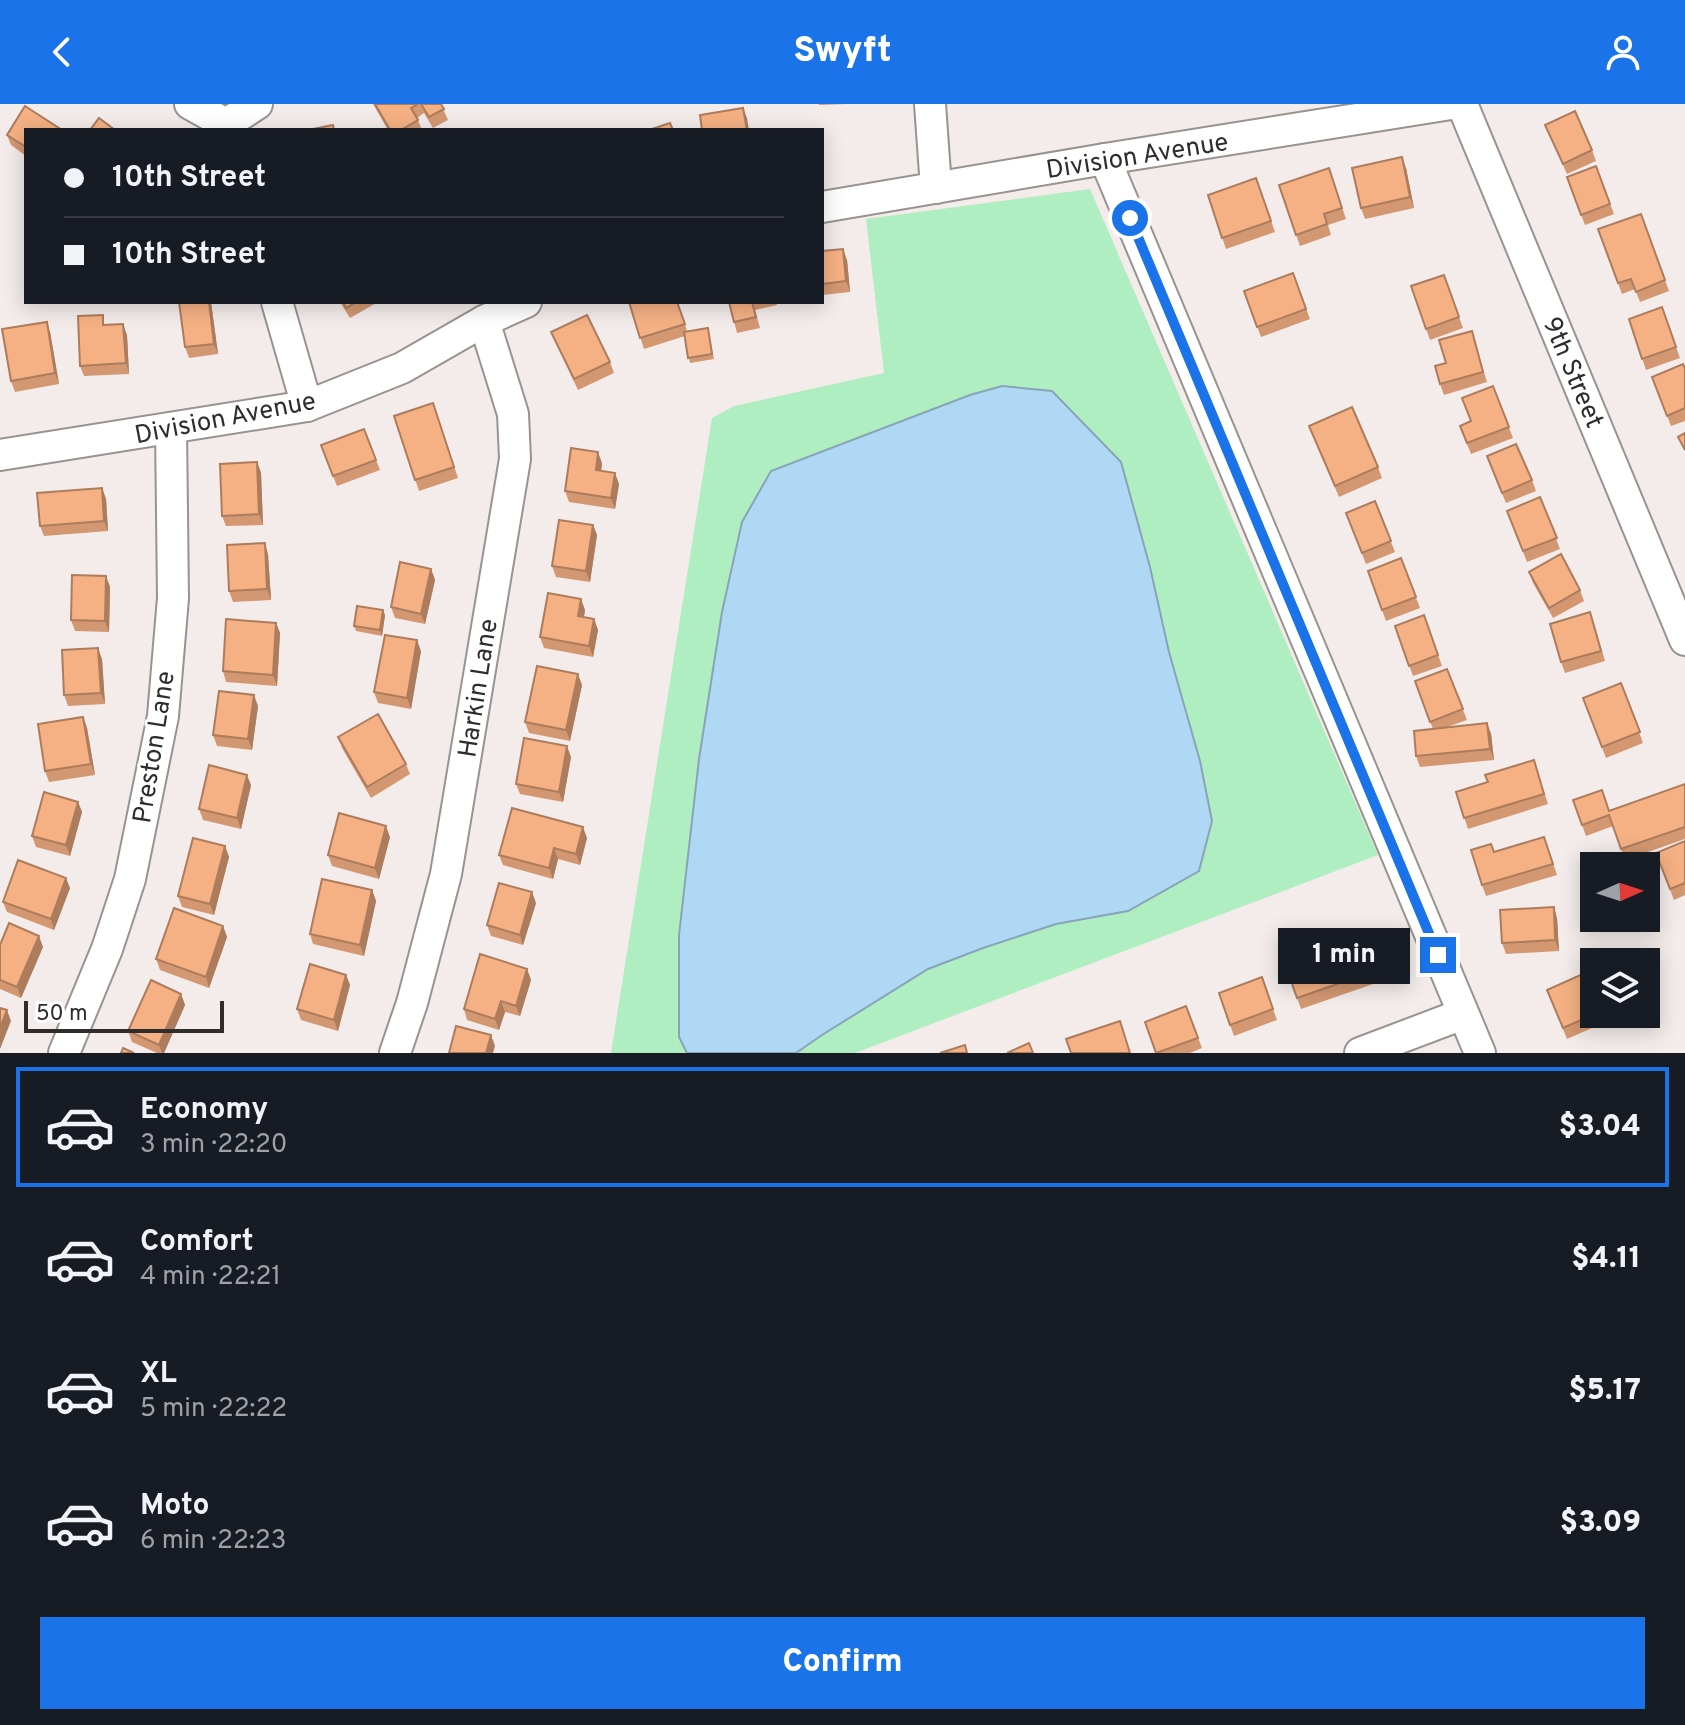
<!DOCTYPE html>
<html lang="en">
<head>
<meta charset="utf-8">
<style>
  body { margin:0; font-family:Overpass,sans-serif; background:#20242c; color:#f1f3f6; height:100vh; display:flex; flex-direction:column; font-size:30px; white-space:nowrap }
  * { box-sizing:border-box; margin:0 }
  p { font-size:26px; color:#9ea1a6 }
  .icon { flex:none; width:44px; height:44px; fill:none; stroke:currentColor; stroke-width:2; stroke-linecap:round; stroke-linejoin:round }
  .map { position:relative; height:949px; overflow:hidden }
  .side { display:flex; flex-direction:column; background:#171b24; flex:1 }
  .side>* { flex:none }
  .top-card { position:absolute; left:24px; top:24px; width:800px; height:176px; border-radius:0px; box-shadow:0 4px 20px #0003; display:grid; align-content:center; height:176px; padding:0 40px; background:#171b24 }
  .needle { width:52px; rotate:87deg }
  .controls { position:absolute; left:1580px; top:748px; display:grid; gap:16px }
  .controls a { display:grid; place-items:center; width:80px; height:80px; border-radius:0px; background:#171b24; box-shadow:0 4px 20px #0003; font-size:40px }
  .scale { position:absolute; left:24px; bottom:20px; width:200px; box-sizing:border-box; padding-left:8px; border:4px solid #2f2c2b; border-top:0; font-size:22px; line-height:28px; white-space:nowrap; color:#2f2c2b; -webkit-text-stroke:6px #fff; paint-order:stroke }
  .end { position:absolute; width:36px; height:36px; margin:-18px; border:10px solid #1a73e8; background:#fff; box-shadow:0 0 0 4px #fff }
  .from { border-radius:50% }
  .bubble { position:absolute; height:56px; border-radius:0px; background:#171b24; box-shadow:0 4px 20px #0003; font-size:26px; font-weight:800; line-height:56px; text-align:center }
  .top-card b { display:flex; align-items:center; gap:28px; height:76px; font-size:30px }
  .top-card b+b { border-top:2px solid #363941 }
  .top-card i { width:20px; height:20px; background:#f1f3f6 }
  ul { padding:14px 0 0; list-style:none }
  li { display:flex; align-items:center; gap:24px; height:120px; margin:0 16px 12px; padding:0 24px; border:4px solid transparent; border-radius:0px }
  li div { flex:1 }
  li b { display:block; font-size:30px }
  li em { font-style:normal; font-weight:800 }
  li.current { border-color:#1a73e8 }
  li>.icon { width:72px; height:72px; stroke-width:1.5 }
  .button { display:flex; gap:16px; margin-top:auto; padding:16px 40px }
  .button a { flex:1; height:92px; border-radius:0px; background:#1a73e8; color:#fff; font-size:32px; font-weight:800; line-height:92px; text-align:center }
  header { display:flex; justify-content:space-between; align-items:center; height:104px; padding:0 40px; background:#1a73e8; color:#fff; font-size:36px; font-weight:800 }
  .map>svg:first-child { display:block }
  .green { fill:#afeec1 }
  .water { fill:#afd8f5; stroke:#89a4b8; stroke-width:2 }
  .lines { fill:none; stroke-linecap:round; stroke-linejoin:round }
  .minor-casing { stroke:#999390; stroke-width:34 }
  .minor { stroke:#fff; stroke-width:30 }
  .wall { fill:#d39872 }
  .shaded-wall { fill:#ac7c5c }
  .building { fill:#f5b184; stroke:#ac7c5c; stroke-width:2 }
  .route { stroke:#1a73e8; stroke-width:10 }
  .labels { text-anchor:middle; stroke-width:6; stroke-linejoin:round; paint-order:stroke }
  .street-label { font-size:26px; fill:#2f2c2b; stroke:#fff }
</style>
</head>
<body>
<header><svg class="icon" aria-label="back" viewBox="0 0 24 24"><path d="M15 5l-7 7 7 7"/></svg>Swyft<svg class="icon" aria-label="person" viewBox="0 0 24 24"><circle cx="12" cy="8" r="4"/><path d="M4 21q1-7 8-7t8 7"/></svg></header>
<div class="map">
<svg width="1685" height="949" viewBox="0 0 1685 949">
  <rect width="100%" height="100%" fill="#f3ecea"/>
  <path class="green" d="M1090 85 1378 751 855 949H611L712 314 734 302 884 269 866 115Z"/>
  <path class="water" d="M1002 282 1052 287 1121 358 1150 463 1169 548 1200 657 1212 717 1199 767 1128 807 1056 820 983 844 928 865 822 931 796 949H687L679 933V831L699 655 722 508 742 418 771 367 970 291Z"/>
  <g class="lines">
    <g class="minor-casing">
      <g id="minor">
        <path d="M190 0 226 20 227 26"/>
        <path d="M930 0 936 84"/>
        <path d="M1462 0 1685 536"/>
        <path d="M226 20 257 0"/>
        <path d="M1105 55 1480 949"/>
        <path d="M822 103 1105 55 1451 0"/>
        <path d="M277 198 307 302"/>
        <path d="M0 351 307 302 402 264 484 217 526 198"/>
        <path d="M64 949 107 845 130 775 163 612 173 494 171 324"/>
        <path d="M395 949 412 899 446 770 515 355 513 310 484 217"/>
        <path d="M1360 949 1463 910"/>
      </g>
    </g>
    <use href="#minor" class="minor"/>
  </g>
  <g class="wall">
    <path d="M373 0H441L448 16 433 24 424 9 417 14 422 26H388Z"/>
    <path d="M819 0H847L819 1Z"/>
    <path d="M1545 21 1592 46 1596 57 1567 70Z"/>
    <path d="M26 26V52L11 41 7 31Z"/>
    <path d="M1596 62 1614 110 1585 121 1567 73Z"/>
    <path d="M1329 64 1346 115 1328 121 1331 131 1300 142 1279 81Z"/>
    <path d="M1406 64 1414 104 1365 115 1361 104Z"/>
    <path d="M1256 74 1275 128 1226 145 1208 91Z"/>
    <path d="M1641 110 1669 187 1640 198 1635 185 1622 190 1598 125Z"/>
    <path d="M822 147 847 156 850 188 822 191Z"/>
    <path d="M1293 169 1310 215 1261 233 1244 187Z"/>
    <path d="M1444 171 1463 224 1430 236 1411 182Z"/>
    <path d="M211 198 218 250 189 254 185 243Z"/>
    <path d="M340 198H378L350 214Z"/>
    <path d="M629 198H678L687 227 708 224 714 255 690 259 685 232 644 245Z"/>
    <path d="M729 198H776L777 201 755 206 760 224 737 229Z"/>
    <path d="M1662 203 1680 254 1646 266 1629 215Z"/>
    <path d="M1472 227 1487 278 1444 291 1440 280 1446 259Z"/>
    <path d="M50 228 59 280 15 288 11 277Z"/>
    <path d="M551 228 610 258 614 269 578 286Z"/>
    <path d="M127 231 129 270 84 272 80 262Z"/>
    <path d="M1685 265V317L1671 322 1652 273Z"/>
    <path d="M1493 282 1513 334 1471 350 1460 322 1471 318Z"/>
    <path d="M433 299 458 374 419 387 394 312Z"/>
    <path d="M1309 322 1378 363 1382 374 1339 393Z"/>
    <path d="M364 325 380 366 337 382 321 341Z"/>
    <path d="M257 358 261 369 263 421 226 422 222 412Z"/>
    <path d="M602 359 601 367 619 380 615 405 569 398 565 387Z"/>
    <path d="M1491 363 1532 376 1536 387 1506 399Z"/>
    <path d="M102 384 106 395 108 427 44 432 40 422Z"/>
    <path d="M1540 393 1560 445 1527 458 1507 407Z"/>
    <path d="M1375 397 1395 448 1366 460 1346 409Z"/>
    <path d="M593 421 597 431 590 478 556 473 552 462Z"/>
    <path d="M268 450 271 496 233 498 229 487Z"/>
    <path d="M1401 454 1420 504 1386 517 1368 467Z"/>
    <path d="M431 465 435 476 425 520 395 514 391 503Z"/>
    <path d="M1529 468 1580 486 1584 497 1553 514 1533 479Z"/>
    <path d="M106 472 110 483 109 528 75 527 71 516Z"/>
    <path d="M585 506 584 513 594 515 598 526 593 553 544 544 540 533Z"/>
    <path d="M385 511 382 532 356 527 354 522Z"/>
    <path d="M1424 511 1442 562 1413 572 1395 522Z"/>
    <path d="M276 519 280 529 277 582 226 578 223 567Z"/>
    <path d="M1594 519 1605 557 1565 569 1561 558Z"/>
    <path d="M421 547 411 605 378 599 374 588Z"/>
    <path d="M102 555 105 600 68 602 64 591Z"/>
    <path d="M1447 565 1467 616 1447 623 1487 619 1491 630 1494 656 1420 663 1416 652 1433 625 1415 577Z"/>
    <path d="M1621 579 1643 639 1606 654 1583 594Z"/>
    <path d="M582 581 570 637 529 629 525 618Z"/>
    <path d="M258 602 252 646 217 642 213 631Z"/>
    <path d="M83 613 87 624 95 671 49 678 45 667Z"/>
    <path d="M338 633 406 660 410 670 371 694 342 644Z"/>
    <path d="M571 653 563 698 520 690 516 680Z"/>
    <path d="M1534 656 1548 700 1468 725 1456 688 1488 678Z"/>
    <path d="M1685 680V735L1625 756 1613 722 1586 732 1573 696 1609 707Z"/>
    <path d="M251 681 241 725 203 716 199 705Z"/>
    <path d="M78 698 82 708 70 752 36 743 32 732Z"/>
    <path d="M390 733 379 775 332 762 328 751Z"/>
    <path d="M587 734 580 761 558 755 553 775 503 761 499 751Z"/>
    <path d="M1685 737V791L1674 796 1656 749Z"/>
    <path d="M225 742 229 753 214 811 182 803 178 792Z"/>
    <path d="M1548 744 1557 771 1486 792 1482 781 1494 748Z"/>
    <path d="M70 784 54 826 7 808 3 798Z"/>
    <path d="M372 786 376 797 364 852 313 840 310 830Z"/>
    <path d="M536 799 523 841 491 832 487 821Z"/>
    <path d="M1557 814 1559 847 1506 850 1502 839Z"/>
    <path d="M223 822 227 833 209 884 160 866 156 855Z"/>
    <path d="M1359 831 1376 879 1301 905 1284 857Z"/>
    <path d="M0 841 43 843 21 894 0 885Z"/>
    <path d="M527 865 531 876 520 912 505 908 499 926 467 916 464 905Z"/>
    <path d="M346 871 350 881 338 927 301 916 297 905Z"/>
    <path d="M1547 886 1594 910H1624L1567 935Z"/>
    <path d="M1219 889 1273 905 1277 916 1234 932Z"/>
    <path d="M181 890 185 901 164 949H157L132 938 128 927Z"/>
    <path d="M1186 902 1202 944 1190 949H1156Z"/>
  </g>
  <g class="shaded-wall">
    <path d="M743 4 747 14 749 26H747Z"/>
    <path d="M1402 53 1406 64 1414 104 1410 93Z"/>
    <path d="M843 145 847 156 850 188 846 177Z"/>
    <path d="M209 198H211L218 250 214 240Z"/>
    <path d="M47 218 50 228 59 280 55 269Z"/>
    <path d="M123 220 127 231 129 270 126 259Z"/>
    <path d="M598 348 602 359 600 377 596 366Z"/>
    <path d="M257 358 261 369 263 421 259 410Z"/>
    <path d="M615 369 619 380 615 405 611 394Z"/>
    <path d="M102 384 106 395 108 427 104 417Z"/>
    <path d="M593 421 597 431 590 478 586 467Z"/>
    <path d="M265 439 268 450 271 496 267 485Z"/>
    <path d="M431 465 435 476 425 520 421 510Z"/>
    <path d="M106 472 110 483 109 528 105 517Z"/>
    <path d="M581 495 585 506 582 523 578 512Z"/>
    <path d="M383 506 385 511 382 532 380 526Z"/>
    <path d="M594 515 598 526 593 553 589 542Z"/>
    <path d="M276 519 280 529 277 582 273 571Z"/>
    <path d="M417 536 421 547 411 605 407 594Z"/>
    <path d="M98 544 102 555 105 600 101 589Z"/>
    <path d="M578 570 582 581 570 637 566 626Z"/>
    <path d="M254 591 258 602 252 646 248 635Z"/>
    <path d="M83 613 87 624 95 671 91 660Z"/>
    <path d="M1487 619 1491 630 1494 656 1490 645Z"/>
    <path d="M567 642 571 653 563 698 559 688Z"/>
    <path d="M247 671 251 681 241 725 237 714Z"/>
    <path d="M78 698 82 708 70 752 66 741Z"/>
    <path d="M386 722 390 733 379 775 375 764Z"/>
    <path d="M583 723 587 734 580 761 576 750Z"/>
    <path d="M225 742 229 753 214 811 210 800Z"/>
    <path d="M554 744 558 755 553 775 549 764Z"/>
    <path d="M66 774 70 784 54 826 51 815Z"/>
    <path d="M372 786 376 797 364 852 360 841Z"/>
    <path d="M532 788 536 799 523 841 520 831Z"/>
    <path d="M1554 803 1557 814 1559 847 1555 836Z"/>
    <path d="M223 822 227 833 209 884 206 873Z"/>
    <path d="M39 832 43 843 21 894 17 883Z"/>
    <path d="M527 865 531 876 520 912 516 902Z"/>
    <path d="M346 871 350 881 338 927 334 916Z"/>
    <path d="M181 890 185 901 164 949H162L159 941Z"/>
    <path d="M501 897 505 908 499 926 495 915Z"/>
    <path d="M7 906 11 917 0 945V924Z"/>
    <path d="M491 931 495 942 493 949H486Z"/>
  </g>
  <g class="building">
    <path d="M375 0H418L411 4 418 16 401 26H390Z"/>
    <path d="M421 0H441L444 5 429 13Z"/>
    <path d="M25 2 62 26H26V43L7 31Z"/>
    <path d="M743 4 747 26H702L700 11Z"/>
    <path d="M1575 7 1592 46 1563 60 1545 21Z"/>
    <path d="M99 14 115 26H90Z"/>
    <path d="M670 19 673 26H649Z"/>
    <path d="M333 21 334 26H308Z"/>
    <path d="M1402 53 1410 93 1361 104 1352 64Z"/>
    <path d="M1596 62 1610 100 1581 111 1567 73Z"/>
    <path d="M1329 64 1342 104 1324 110 1327 120 1296 131 1279 81Z"/>
    <path d="M1256 74 1271 117 1222 134 1208 91Z"/>
    <path d="M1641 110 1665 176 1636 188 1631 175 1618 179 1598 125Z"/>
    <path d="M843 145 846 177 822 180V147Z"/>
    <path d="M1293 169 1306 205 1257 223 1244 187Z"/>
    <path d="M1444 171 1459 213 1426 225 1411 182Z"/>
    <path d="M179 198H209L214 240 185 243Z"/>
    <path d="M343 198H356L346 204Z"/>
    <path d="M629 198H677L685 220 640 234Z"/>
    <path d="M729 198H752L756 213 734 218Z"/>
    <path d="M1662 203 1676 243 1642 255 1629 215Z"/>
    <path d="M103 211V221L123 220 126 259 80 262 78 212Z"/>
    <path d="M587 211 610 258 574 275 551 228Z"/>
    <path d="M47 218 55 269 11 277 2 225Z"/>
    <path d="M708 224 712 250 688 254 684 228Z"/>
    <path d="M1472 227 1483 268 1440 280 1435 262 1446 259 1439 236Z"/>
    <path d="M1683 260 1685 265V304L1667 312 1652 273Z"/>
    <path d="M1493 282 1509 323 1467 339 1460 322 1471 317 1462 294Z"/>
    <path d="M433 299 454 363 415 376 394 312Z"/>
    <path d="M1352 303 1378 363 1335 382 1309 322Z"/>
    <path d="M364 325 376 356 333 372 321 341Z"/>
    <path d="M1685 329V346L1678 333Z"/>
    <path d="M1516 340 1532 376 1502 389 1487 352Z"/>
    <path d="M571 344 598 348 596 366 615 369 611 394 565 387Z"/>
    <path d="M257 358 259 410 222 412 220 360Z"/>
    <path d="M102 384 104 417 40 422 37 389Z"/>
    <path d="M1540 393 1557 434 1523 447 1507 407Z"/>
    <path d="M1375 397 1391 437 1362 449 1346 409Z"/>
    <path d="M559 416 593 421 586 467 552 462Z"/>
    <path d="M265 439 267 485 229 487 227 441Z"/>
    <path d="M1561 450 1580 486 1549 504 1529 468Z"/>
    <path d="M1401 454 1416 493 1382 506 1368 467Z"/>
    <path d="M400 458 431 465 421 510 391 503Z"/>
    <path d="M72 471 106 472 105 517 71 516Z"/>
    <path d="M548 489 581 495 578 512 594 515 589 542 540 533Z"/>
    <path d="M357 502 383 506 380 526 354 522Z"/>
    <path d="M1590 508 1601 547 1561 558 1550 520Z"/>
    <path d="M1424 511 1438 551 1409 562 1395 522Z"/>
    <path d="M226 515 276 519 273 571 223 567Z"/>
    <path d="M385 531 417 536 407 594 374 588Z"/>
    <path d="M98 544 101 589 64 591 62 546Z"/>
    <path d="M537 562 578 570 566 626 525 618Z"/>
    <path d="M1447 565 1463 605 1430 618 1415 577Z"/>
    <path d="M1621 579 1640 628 1602 643 1583 594Z"/>
    <path d="M219 587 254 591 248 635 213 631Z"/>
    <path d="M378 610 406 660 367 683 338 633Z"/>
    <path d="M83 613 91 660 45 667 38 620Z"/>
    <path d="M1487 619 1490 645 1416 652 1414 627Z"/>
    <path d="M524 634 567 642 559 688 516 680Z"/>
    <path d="M1534 656 1544 690 1464 714 1456 688 1488 678 1485 671Z"/>
    <path d="M209 661 247 671 237 714 199 705Z"/>
    <path d="M1685 680V723L1621 745 1609 711 1582 721 1573 696 1602 686 1609 707Z"/>
    <path d="M44 688 78 698 66 741 32 732Z"/>
    <path d="M512 704 583 723 576 750 554 744 549 764 499 751Z"/>
    <path d="M339 709 386 722 375 764 328 751Z"/>
    <path d="M1544 733 1553 760 1482 781 1471 746 1491 740 1494 748Z"/>
    <path d="M193 734 225 742 210 800 178 792Z"/>
    <path d="M1685 737V779L1670 785 1656 749Z"/>
    <path d="M18 756 66 774 51 815 3 798Z"/>
    <path d="M322 775 372 786 360 841 310 830Z"/>
    <path d="M499 779 532 788 520 831 487 821Z"/>
    <path d="M1554 803 1555 836 1502 839 1500 806Z"/>
    <path d="M174 804 223 822 206 873 156 855Z"/>
    <path d="M9 819 39 832 17 883 0 876V841Z"/>
    <path d="M1359 831 1372 868 1297 894 1284 857Z"/>
    <path d="M480 850 527 865 516 902 501 897 495 915 464 905Z"/>
    <path d="M310 860 346 871 334 916 297 905Z"/>
    <path d="M1587 868 1594 884V910H1595L1563 924 1547 886Z"/>
    <path d="M1262 873 1273 905 1230 921 1219 889Z"/>
    <path d="M151 876 181 890 159 941 128 927Z"/>
    <path d="M1186 902 1198 934 1156 949 1145 918Z"/>
    <path d="M0 904 7 906 0 924Z"/>
    <path d="M1120 917 1130 949H1071L1066 935Z"/>
    <path d="M456 922 491 931 486 949H449Z"/>
    <path d="M1029 939 1033 949H1007Z"/>
    <path d="M965 941 967 949H940Z"/>
    <path d="M123 944 134 949H121Z"/>
  </g>
  <g class="lines">
    <path class="route" d="M1130 114 1438 851"/>
  </g>
  <g class="labels">
    <g class="street-label">
      <text transform="translate(1137 51) rotate(-9)" y="9">Division Avenue</text>
      <text transform="translate(1574 268) rotate(67)" y="9">9th Street</text>
      <text transform="translate(225 313) rotate(-11)" y="9">Division Avenue</text>
      <text transform="translate(477 584) rotate(-81)" y="9">Harkin Lane</text>
      <text transform="translate(153 643) rotate(-81)" y="9">Preston Lane</text>
    </g>
  </g>
</svg>
<div class="controls">
<a><svg class="needle" viewBox="-14 -14 28 28"><path d="M0-13l5 13h-10z" fill="#e53935"/><path d="M0 13l5-13h-10z" fill="#9ea1a6"/></svg></a>
<a><svg class="icon" aria-label="layers" viewBox="0 0 24 24"><path d="M12 4l9 5-9 5-9-5zM3 14l9 5 9-5"/></svg></a>
</div>
<div class="scale">50 m</div>
<i class="end from" style="left:1130px;top:114px"></i>
<i class="end" style="left:1438px;top:851px"></i>
<div class="bubble" style="left:1278px;top:824px;width:132px">1 min</div>
<div class="top-card">
<b><i class="from"></i>10th Street</b>
<b><i></i>10th Street</b>
</div>
</div>
<section class="side">
<ul>
<li class="current"><svg class="icon" aria-label="car" viewBox="0 0 24 24"><path d="M5 17H2v-5l4-1 3-4h7l3 4 3 1v5h-3M9 17h6M6 11h13"/><circle cx="7" cy="17" r="2"/><circle cx="17" cy="17" r="2"/></svg><div><b>Economy</b><p>3 min · 22:20</p></div><em>$3.04</em></li>
<li><svg class="icon" aria-label="car" viewBox="0 0 24 24"><path d="M5 17H2v-5l4-1 3-4h7l3 4 3 1v5h-3M9 17h6M6 11h13"/><circle cx="7" cy="17" r="2"/><circle cx="17" cy="17" r="2"/></svg><div><b>Comfort</b><p>4 min · 22:21</p></div><em>$4.11</em></li>
<li><svg class="icon" aria-label="car" viewBox="0 0 24 24"><path d="M5 17H2v-5l4-1 3-4h7l3 4 3 1v5h-3M9 17h6M6 11h13"/><circle cx="7" cy="17" r="2"/><circle cx="17" cy="17" r="2"/></svg><div><b>XL</b><p>5 min · 22:22</p></div><em>$5.17</em></li>
<li><svg class="icon" aria-label="car" viewBox="0 0 24 24"><path d="M5 17H2v-5l4-1 3-4h7l3 4 3 1v5h-3M9 17h6M6 11h13"/><circle cx="7" cy="17" r="2"/><circle cx="17" cy="17" r="2"/></svg><div><b>Moto</b><p>6 min · 22:23</p></div><em>$3.09</em></li>
</ul>
<div class="button"><a>Confirm</a></div>
</section>
</body>
</html>
